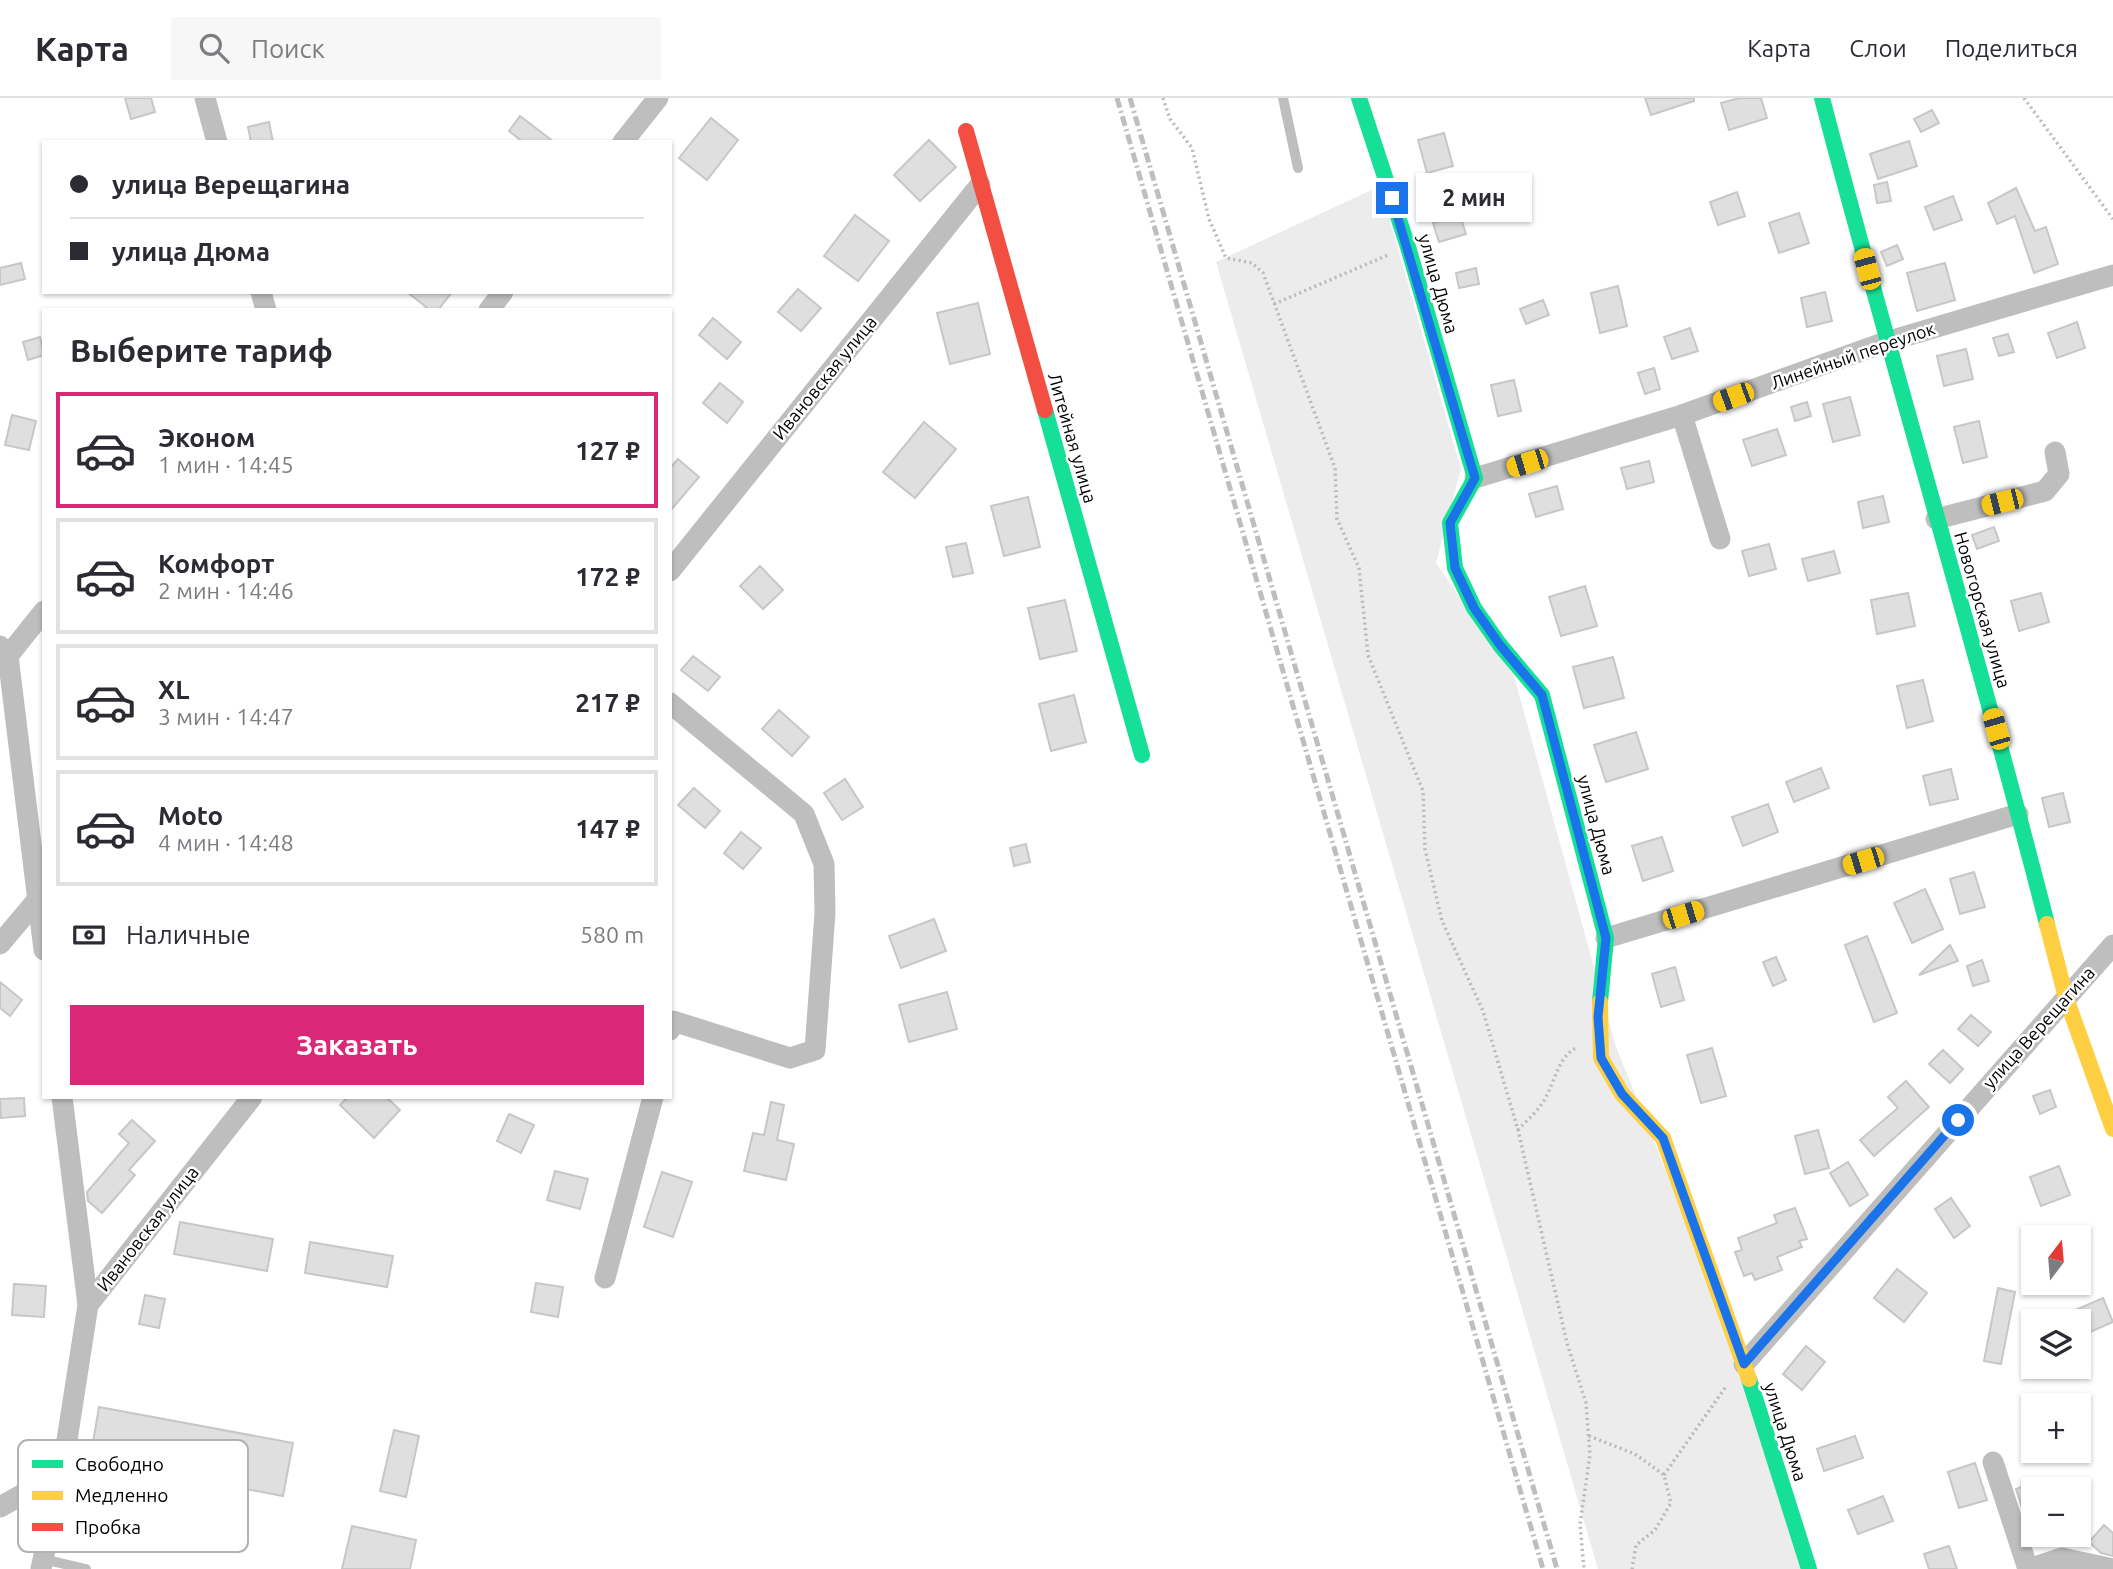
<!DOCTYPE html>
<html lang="ru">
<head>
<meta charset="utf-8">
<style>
  body { margin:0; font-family:Ubuntu,sans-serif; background:#f7f7f7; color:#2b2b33; height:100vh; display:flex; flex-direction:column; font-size:26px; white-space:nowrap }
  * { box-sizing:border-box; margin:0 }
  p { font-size:23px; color:#7c7c81 }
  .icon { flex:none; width:38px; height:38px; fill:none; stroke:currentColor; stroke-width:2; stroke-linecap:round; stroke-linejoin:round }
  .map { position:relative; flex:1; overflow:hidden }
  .panel { position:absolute; left:42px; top:210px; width:630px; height:791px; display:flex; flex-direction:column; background:#fff; border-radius:0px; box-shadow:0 2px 5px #0004 }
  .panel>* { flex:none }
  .guide { position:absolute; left:42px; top:42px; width:630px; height:154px; border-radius:0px; box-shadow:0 2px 5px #0004; display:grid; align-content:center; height:154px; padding:0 28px; background:#fff }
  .needle { width:46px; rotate:16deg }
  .tools { position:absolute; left:2021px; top:1127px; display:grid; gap:14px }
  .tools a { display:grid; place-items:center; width:70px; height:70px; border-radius:0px; background:#fff; box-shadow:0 2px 5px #0004; font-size:35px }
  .end { position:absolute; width:32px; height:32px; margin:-16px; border:9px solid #1a73e8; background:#fff; box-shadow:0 0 0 4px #fff }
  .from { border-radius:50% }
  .bubble { position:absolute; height:49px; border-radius:0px; background:#fff; box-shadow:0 2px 5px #0004; font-size:23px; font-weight:700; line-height:49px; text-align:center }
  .car { position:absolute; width:21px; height:42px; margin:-21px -10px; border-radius:9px; box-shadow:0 0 5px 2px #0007; background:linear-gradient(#f5c518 24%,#345 0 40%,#f5c518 0 76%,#345 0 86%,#f5c518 0) }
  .guide b { display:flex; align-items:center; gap:24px; height:66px; font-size:26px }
  .guide b+b { border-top:2px solid #e1e1e2 }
  .guide i { width:18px; height:18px; background:#2b2b33 }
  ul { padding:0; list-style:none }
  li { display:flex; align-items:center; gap:21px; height:116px; margin:0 14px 10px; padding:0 14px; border:4px solid #e1e1e2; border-radius:0px }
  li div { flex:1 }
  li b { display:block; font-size:26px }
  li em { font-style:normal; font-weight:700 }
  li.current { border-color:#db2777 }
  li>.icon { width:63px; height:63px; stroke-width:1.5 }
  h2 { padding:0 28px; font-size:32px; line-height:84px }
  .pay { display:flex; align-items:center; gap:18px; height:77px; padding:0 28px; font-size:26px }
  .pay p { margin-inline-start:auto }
  .button { display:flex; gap:14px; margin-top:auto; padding:14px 28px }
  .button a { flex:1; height:80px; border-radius:0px; background:#db2777; color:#fff; font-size:28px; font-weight:700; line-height:80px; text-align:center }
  header { display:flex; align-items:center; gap:42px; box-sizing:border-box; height:98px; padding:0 35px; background:#fff; border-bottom:2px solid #e1e1e2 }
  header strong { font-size:33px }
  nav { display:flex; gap:38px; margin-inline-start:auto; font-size:24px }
  .search { width:490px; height:63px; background:#f7f7f7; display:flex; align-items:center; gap:18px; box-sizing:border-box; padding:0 24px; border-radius:0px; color:#7c7c81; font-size:26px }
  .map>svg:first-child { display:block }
  .green { fill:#ececec }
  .building { fill:#dfdfdf; stroke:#c7c7c7; stroke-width:2 }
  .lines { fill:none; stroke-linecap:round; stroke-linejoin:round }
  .path { stroke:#b9b9b9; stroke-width:3.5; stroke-dasharray:2 3.5; stroke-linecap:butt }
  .lane { stroke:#bebebe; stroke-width:10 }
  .street { stroke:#bebebe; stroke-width:21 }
  .fast { stroke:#16e098; stroke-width:16 }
  .slow { stroke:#ffcf43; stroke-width:16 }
  .jam { stroke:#f24e42; stroke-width:16 }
  .rail { stroke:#bebebe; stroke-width:5; stroke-dasharray:10 3.5 2 3.5; stroke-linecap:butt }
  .route { stroke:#1a73e8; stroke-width:9 }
  .labels { text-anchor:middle; stroke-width:5; stroke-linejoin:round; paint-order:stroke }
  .street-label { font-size:18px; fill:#000; stroke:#fff }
  .key { fill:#fff; stroke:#b2b2b2; stroke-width:2 }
  .key-label { font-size:19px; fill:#000 }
</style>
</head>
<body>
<header>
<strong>Карта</strong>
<div class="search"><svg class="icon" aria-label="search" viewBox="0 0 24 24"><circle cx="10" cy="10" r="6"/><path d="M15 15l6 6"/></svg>Поиск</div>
<nav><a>Карта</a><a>Слои</a><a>Поделиться</a></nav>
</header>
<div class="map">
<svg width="2113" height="1471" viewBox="0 0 2113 1471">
  <rect width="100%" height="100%" fill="#fff"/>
  <path class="green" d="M1380 88 1461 371 1436 465 1514 578 1616 949 1778 1352 1807 1471H1598L1216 164Z"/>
  <g class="building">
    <path d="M125 0H151L155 14 131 21Z"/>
    <path d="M1645 0H1694V3L1651 17Z"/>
    <path d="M1739 0H1761L1767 20 1729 32 1721 5Z"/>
    <path d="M1932 12 1939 25 1921 34 1914 21Z"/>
    <path d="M520 18 554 44H523L509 33Z"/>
    <path d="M711 20 738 42 707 82 679 60Z"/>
    <path d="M269 24 273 44H251L248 29Z"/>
    <path d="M1444 35 1453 68 1427 75 1418 42Z"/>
    <path d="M929 42 956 69 920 103 894 77Z"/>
    <path d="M1909 43 1917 68 1878 81 1870 56Z"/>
    <path d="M1887 84 1891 103 1877 105 1874 87Z"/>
    <path d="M2016 90 2035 133 2046 129 2058 166 2034 175 2015 118 1997 126 1988 105Z"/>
    <path d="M1737 94 1745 118 1718 127 1710 104Z"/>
    <path d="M1953 98 1962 122 1934 132 1925 109Z"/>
    <path d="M1799 115 1809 145 1779 155 1769 125Z"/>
    <path d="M855 117 889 143 858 183 824 158Z"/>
    <path d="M1460 117 1466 136 1439 144 1433 125Z"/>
    <path d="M1897 147 1903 161 1887 168 1881 154Z"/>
    <path d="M21 165 25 181 0 187V170Z"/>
    <path d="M1945 165 1955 202 1917 213 1907 175Z"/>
    <path d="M1476 170 1479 186 1459 190 1456 175Z"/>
    <path d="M1618 188 1627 228 1600 235 1591 195Z"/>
    <path d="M798 191 821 210 801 233 778 214Z"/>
    <path d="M407 194H452L438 212H430Z"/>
    <path d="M1825 194 1832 223 1807 229 1801 200Z"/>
    <path d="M1543 202 1549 217 1526 226 1520 211Z"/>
    <path d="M978 205 990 256 950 266 937 215Z"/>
    <path d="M713 220 741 244 727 261 699 237Z"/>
    <path d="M2077 224 2085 250 2057 260 2048 235Z"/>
    <path d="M1690 230 1698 253 1672 261 1664 239Z"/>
    <path d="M2008 236 2014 254 1999 258 1993 240Z"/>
    <path d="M40 239 44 257 28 262 23 244Z"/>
    <path d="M1966 251 1973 281 1944 288 1937 258Z"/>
    <path d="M1654 270 1660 291 1645 296 1638 275Z"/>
    <path d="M1514 282 1521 313 1498 318 1491 287Z"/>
    <path d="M720 285 743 304 727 325 703 305Z"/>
    <path d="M1850 299 1860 337 1833 344 1823 306Z"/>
    <path d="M1807 304 1811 318 1795 323 1791 309Z"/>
    <path d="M12 317 36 323 29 352 5 347Z"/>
    <path d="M1979 323 1987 359 1963 365 1954 329Z"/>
    <path d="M924 324 956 351 915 400 883 374Z"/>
    <path d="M1777 331 1786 357 1752 368 1743 342Z"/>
    <path d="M678 361 699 379 670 413V370Z"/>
    <path d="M1649 363 1654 384 1627 391 1621 370Z"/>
    <path d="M1557 388 1563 411 1536 419 1529 396Z"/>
    <path d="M1883 398 1889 424 1863 430 1858 404Z"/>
    <path d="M1028 399 1040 449 1004 458 991 408Z"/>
    <path d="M1994 429 1999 443 1977 451 1972 437Z"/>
    <path d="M966 445 973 475 953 479 946 449Z"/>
    <path d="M1769 446 1776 471 1749 478 1742 453Z"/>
    <path d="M1834 453 1840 475 1808 483 1802 461Z"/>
    <path d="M760 468 783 492 763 511 740 488Z"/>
    <path d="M1585 488 1597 528 1561 538 1549 499Z"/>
    <path d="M1908 495 1915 528 1877 536 1871 502Z"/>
    <path d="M2041 495 2049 524 2019 533 2011 503Z"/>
    <path d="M1065 502 1077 553 1040 561 1028 510Z"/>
    <path d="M693 558 720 579 708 593 681 572Z"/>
    <path d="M1613 559 1624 600 1584 610 1573 569Z"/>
    <path d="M1923 582 1933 623 1907 630 1897 588Z"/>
    <path d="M1074 597 1086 644 1051 653 1039 606Z"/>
    <path d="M779 612 809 639 792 658 762 631Z"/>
    <path d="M1636 634 1648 671 1606 684 1594 647Z"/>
    <path d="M1821 670 1829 690 1794 704 1786 684Z"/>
    <path d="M1951 671 1958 701 1930 707 1923 678Z"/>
    <path d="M845 681 863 709 842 722 824 695Z"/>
    <path d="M694 690 720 713 705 730 678 707Z"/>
    <path d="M2063 695 2070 724 2049 729 2042 700Z"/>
    <path d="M1768 706 1778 734 1743 748 1732 719Z"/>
    <path d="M741 734 761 750 743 771 724 755Z"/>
    <path d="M1662 739 1673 773 1643 783 1632 748Z"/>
    <path d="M1026 746 1030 764 1014 768 1010 750Z"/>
    <path d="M1974 774 1985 809 1960 816 1950 781Z"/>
    <path d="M1925 791 1943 831 1912 845 1894 805Z"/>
    <path d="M934 821 946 853 901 870 889 838Z"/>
    <path d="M1867 838 1897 915 1874 924 1845 847Z"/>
    <path d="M1950 847 1958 863 1919 877Z"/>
    <path d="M1776 859 1786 882 1773 888 1763 864Z"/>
    <path d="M1982 862 1989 883 1973 888 1967 868Z"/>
    <path d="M1675 869 1684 902 1661 909 1652 876Z"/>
    <path d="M0 884 22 902 10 918 0 910Z"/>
    <path d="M947 894 957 931 909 944 899 907Z"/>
    <path d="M1971 917 1991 934 1978 948 1958 931Z"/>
    <path d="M1712 950 1726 998 1701 1005 1687 957Z"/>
    <path d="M1943 952 1963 971 1950 985 1929 966Z"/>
    <path d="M1906 983 1929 1009 1874 1058 1860 1042 1898 1010 1888 999Z"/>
    <path d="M2050 992 2056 1009 2040 1016 2033 998Z"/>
    <path d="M348 999H386L400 1012 374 1040 340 1007Z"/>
    <path d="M24 1000 25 1018 1 1020 0 1001Z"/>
    <path d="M771 1004 784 1007 777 1042 794 1046 786 1082 744 1073 753 1035 764 1037Z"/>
    <path d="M509 1016 534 1027 521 1055 497 1043Z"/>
    <path d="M132 1022 155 1043 129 1072 135 1077 102 1115 88 1103 87 1094 129 1045 119 1036Z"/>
    <path d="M1818 1032 1829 1070 1805 1076 1795 1038Z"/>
    <path d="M1848 1064 1868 1097 1850 1108 1830 1075Z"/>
    <path d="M2059 1068 2070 1097 2041 1108 2030 1079Z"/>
    <path d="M555 1073 588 1081 580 1111 547 1102Z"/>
    <path d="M662 1074 692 1084 673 1139 644 1129Z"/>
    <path d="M1951 1100 1970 1128 1954 1140 1935 1111Z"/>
    <path d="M1795 1110 1807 1141 1799 1143 1802 1149 1777 1159 1782 1172 1755 1182 1752 1175 1744 1178 1735 1154 1742 1152 1738 1140 1777 1125 1774 1117Z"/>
    <path d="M180 1124 273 1141 267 1173 174 1156Z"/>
    <path d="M310 1144 393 1158 387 1189 305 1175Z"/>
    <path d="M1897 1171 1927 1195 1904 1224 1874 1200Z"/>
    <path d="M536 1185 563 1189 558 1219 531 1214Z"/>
    <path d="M14 1186 46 1188 44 1219 12 1217Z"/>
    <path d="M1998 1190 2015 1194 2001 1266 1984 1263Z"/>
    <path d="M145 1197 165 1201 159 1230 139 1226Z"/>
    <path d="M2103 1200 2113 1224 2079 1239V1223H2050Z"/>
    <path d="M1806 1248 1825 1264 1802 1292 1783 1276Z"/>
    <path d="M99 1309 293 1345 283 1398 90 1362Z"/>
    <path d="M394 1332 419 1338 406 1399 380 1393Z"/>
    <path d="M1855 1338 1863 1360 1824 1373 1817 1351Z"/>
    <path d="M1975 1365 1987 1402 1959 1410 1948 1374Z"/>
    <path d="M2024 1388 2034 1415V1433L2030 1435 2016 1391Z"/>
    <path d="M1883 1398 1893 1423 1858 1436 1848 1412Z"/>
    <path d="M2104 1427 2113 1435V1458L2101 1455 2089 1444Z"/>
    <path d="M352 1428 416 1442 410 1471H342Z"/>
    <path d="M1949 1448 1957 1471H1929L1924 1456Z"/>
  </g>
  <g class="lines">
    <g class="path">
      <path d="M1163 0 1170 21 1192 50 1209 121 1226 160 1252 165 1263 175 1335 370 1337 421 1359 470 1368 557 1423 693 1425 751 1442 823 1483 913 1518 1032 1567 1245 1586 1305 1590 1357 1580 1426 1584 1471"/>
      <path d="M2024 0 2113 121"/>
      <path d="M1274 206 1388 157"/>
      <path d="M1518 1032C1525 1024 1535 1016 1541 1007 1554 990 1556 960 1576 950"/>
      <path d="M1589 1338 1635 1356 1664 1377 1671 1405 1655 1432 1636 1447 1632 1471"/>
      <path d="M1664 1377 1727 1287"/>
    </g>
    <g class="lane">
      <path d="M1283 0 1298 70"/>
      <path d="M43 1461 86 1471"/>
    </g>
    <g class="street">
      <path d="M205 0 217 44"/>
      <path d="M623 44 658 0"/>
      <path d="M261 194 266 212"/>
      <path d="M489 212 503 194"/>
      <path d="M1682 317 1720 441"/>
      <path d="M1475 380 1682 317 1886 244 2113 177"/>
      <path d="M1936 421 2045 393 2059 376 2055 354"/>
      <path d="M670 473 980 87"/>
      <path d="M0 548 8 558 44 852"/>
      <path d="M8 558 44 513"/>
      <path d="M670 605 804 716 824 766 825 815 815 952 790 960 673 923 670 932"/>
      <path d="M1606 840 2018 716"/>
      <path d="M0 846 43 795"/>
      <path d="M62 999 88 1207"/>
      <path d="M605 1180 653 999"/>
      <path d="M1744 1266 2113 847"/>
      <path d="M1993 1364 2028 1471 2062 1460 2113 1471"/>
      <path d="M0 1409 62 1374"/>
      <path d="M41 1471 62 1374 88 1207 252 999"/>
    </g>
    <g class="fast">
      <path d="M1359 0 1408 149 1475 380 1450 425 1455 470 1474 510 1500 547 1542 597 1606 840 1600 904"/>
      <path d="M1822 0C1894 276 1977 550 2047 826"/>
      <path d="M1045 312 1142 657"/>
      <path d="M1749 1281 1809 1471"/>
    </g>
    <g class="slow">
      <path d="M2047 826 2066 900 2113 1031"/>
      <path d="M1600 904 1601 960 1622 996 1663 1040 1749 1281"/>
    </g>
    <path class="jam" d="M966 33 1045 312"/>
    <g class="rail">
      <path d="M1117 0 1543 1471"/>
      <path d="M1130 0 1557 1471"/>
    </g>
  </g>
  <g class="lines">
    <path class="route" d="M1392 100 1475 380 1450 425 1455 470 1474 510 1500 547 1542 597 1606 840 1598 919 1601 960 1622 996 1663 1040 1744 1266 1958 1022"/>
  </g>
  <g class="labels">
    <g class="street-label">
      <text transform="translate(1438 186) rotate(74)" y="6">улица Дюма</text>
      <text transform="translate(1853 258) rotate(-19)" y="6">Линейный переулок</text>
      <text transform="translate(825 280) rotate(-51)" y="6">Ивановская улица</text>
      <text transform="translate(1072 340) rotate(74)" y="6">Литейная улица</text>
      <text transform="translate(1982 512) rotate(74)" y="6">Новогорская улица</text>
      <text transform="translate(1596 727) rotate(75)" y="6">улица Дюма</text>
      <text transform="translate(2039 930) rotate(-48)" y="6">улица Верещагина</text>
      <text transform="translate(148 1131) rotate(-52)" y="6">Ивановская улица</text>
      <text transform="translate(1785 1334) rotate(72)" y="6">улица Дюма</text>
    </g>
  </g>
  <rect x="18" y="1342" width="230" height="112" rx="10" class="key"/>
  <rect x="32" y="1362" width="31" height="8" fill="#16e098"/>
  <rect x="32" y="1393" width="31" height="9" fill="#ffcf43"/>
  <rect x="32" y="1425" width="31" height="8" fill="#f24e42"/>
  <g class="key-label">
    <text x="75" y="1373">Свободно</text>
    <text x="75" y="1404">Медленно</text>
    <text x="75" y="1436">Пробка</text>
  </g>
</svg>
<div class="tools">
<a><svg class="needle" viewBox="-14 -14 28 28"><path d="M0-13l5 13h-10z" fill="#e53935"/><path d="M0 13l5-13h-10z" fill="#7c7c81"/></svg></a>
<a><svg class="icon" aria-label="layers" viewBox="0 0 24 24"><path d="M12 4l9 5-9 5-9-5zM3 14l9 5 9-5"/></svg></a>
<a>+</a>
<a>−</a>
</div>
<i class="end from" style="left:1958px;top:1022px"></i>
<i class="end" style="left:1392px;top:100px"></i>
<div class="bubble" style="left:1416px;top:75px;width:116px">2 мин</div>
<i class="car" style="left:1867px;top:171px;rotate:345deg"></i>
<i class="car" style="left:1733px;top:299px;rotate:250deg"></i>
<i class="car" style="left:1527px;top:365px;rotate:253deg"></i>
<i class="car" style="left:2002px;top:404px;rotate:256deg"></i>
<i class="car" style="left:1996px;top:631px;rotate:344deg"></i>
<i class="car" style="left:1863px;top:763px;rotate:253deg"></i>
<i class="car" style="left:1683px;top:817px;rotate:73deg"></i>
<div class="guide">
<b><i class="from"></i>улица Верещагина</b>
<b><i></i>улица Дюма</b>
</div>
<section class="panel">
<h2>Выберите тариф</h2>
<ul>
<li class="current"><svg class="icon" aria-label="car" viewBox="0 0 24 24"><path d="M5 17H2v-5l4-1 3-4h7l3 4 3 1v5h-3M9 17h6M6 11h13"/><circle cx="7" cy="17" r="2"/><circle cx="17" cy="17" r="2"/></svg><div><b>Эконом</b><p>1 мин · 14:45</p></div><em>127 ₽</em></li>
<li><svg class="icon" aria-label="car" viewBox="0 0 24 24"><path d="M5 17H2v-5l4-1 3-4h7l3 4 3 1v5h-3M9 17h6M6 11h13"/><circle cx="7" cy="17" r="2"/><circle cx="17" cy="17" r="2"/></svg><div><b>Комфорт</b><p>2 мин · 14:46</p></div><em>172 ₽</em></li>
<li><svg class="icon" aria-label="car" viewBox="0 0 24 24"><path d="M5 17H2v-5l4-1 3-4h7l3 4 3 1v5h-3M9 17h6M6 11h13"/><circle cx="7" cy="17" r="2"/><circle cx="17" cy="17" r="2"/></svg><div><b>XL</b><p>3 мин · 14:47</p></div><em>217 ₽</em></li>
<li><svg class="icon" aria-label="car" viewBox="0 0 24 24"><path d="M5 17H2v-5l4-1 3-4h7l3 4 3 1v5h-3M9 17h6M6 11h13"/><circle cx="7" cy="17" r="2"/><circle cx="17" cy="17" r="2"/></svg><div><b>Moto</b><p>4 мин · 14:48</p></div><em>147 ₽</em></li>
</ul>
<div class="pay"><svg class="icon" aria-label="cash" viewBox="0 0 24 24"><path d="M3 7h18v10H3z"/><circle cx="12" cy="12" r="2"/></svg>Наличные<p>580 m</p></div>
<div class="button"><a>Заказать</a></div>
</section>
</div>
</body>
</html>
